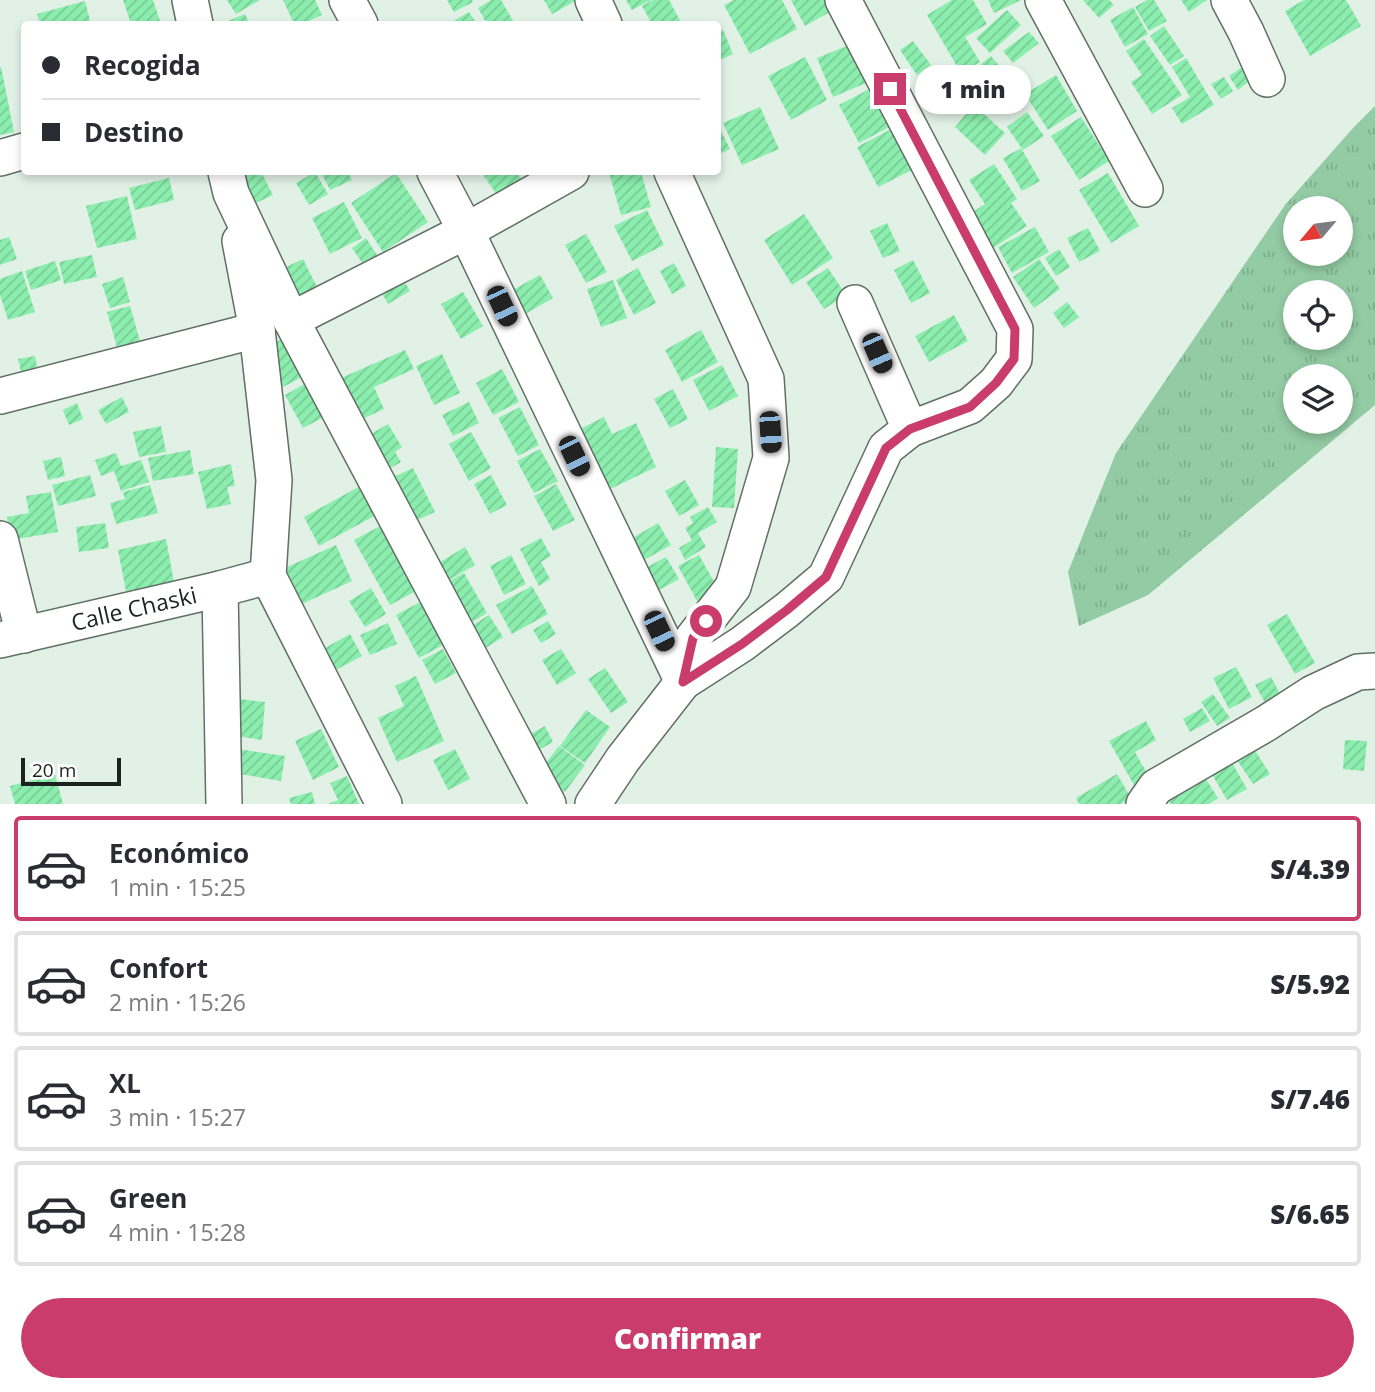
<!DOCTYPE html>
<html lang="es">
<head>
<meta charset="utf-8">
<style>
  body { margin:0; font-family:"Open Sans",sans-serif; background:#f2f2f3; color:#2b2b33; height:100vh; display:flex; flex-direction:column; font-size:26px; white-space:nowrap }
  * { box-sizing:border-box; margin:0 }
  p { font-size:23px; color:#7c7c81 }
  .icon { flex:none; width:38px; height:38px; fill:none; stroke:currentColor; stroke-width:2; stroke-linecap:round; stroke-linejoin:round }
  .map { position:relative; height:804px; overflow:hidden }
  .panel { display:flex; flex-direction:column; background:#fff; flex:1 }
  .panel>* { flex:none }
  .hud { position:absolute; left:21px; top:21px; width:700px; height:154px; border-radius:7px; box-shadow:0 4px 10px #0003; display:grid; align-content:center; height:154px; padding:0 21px; background:#fff }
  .needle { width:46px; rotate:241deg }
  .controls { position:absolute; left:1283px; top:196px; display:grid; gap:14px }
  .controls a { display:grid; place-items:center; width:70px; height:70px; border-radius:50%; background:#fff; box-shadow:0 4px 10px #0003; font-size:35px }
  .scale { position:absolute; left:21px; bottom:18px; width:100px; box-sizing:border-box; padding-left:7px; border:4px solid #1c221e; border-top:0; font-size:19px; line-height:24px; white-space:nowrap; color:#1c221e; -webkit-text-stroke:5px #fff; paint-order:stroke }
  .end { position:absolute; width:32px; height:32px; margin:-16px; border:9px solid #c93c6c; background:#fff; box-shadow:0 0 0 4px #fff }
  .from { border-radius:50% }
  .bubble { position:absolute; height:49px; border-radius:24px; background:#fff; box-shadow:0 4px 10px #0003; font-size:23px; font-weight:800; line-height:49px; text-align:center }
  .car { position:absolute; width:21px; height:42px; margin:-21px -10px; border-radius:9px; box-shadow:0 0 5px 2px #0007; background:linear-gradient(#222 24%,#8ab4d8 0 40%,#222 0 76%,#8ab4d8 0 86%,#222 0) }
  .hud b { display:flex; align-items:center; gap:24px; height:66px; font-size:26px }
  .hud b+b { border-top:2px solid #e1e1e2 }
  .hud i { width:18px; height:18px; background:#2b2b33 }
  ul { padding:12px 0 0; list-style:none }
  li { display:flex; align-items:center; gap:21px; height:105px; margin:0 14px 10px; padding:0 7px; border:4px solid #e1e1e2; border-radius:7px }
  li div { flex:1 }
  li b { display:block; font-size:26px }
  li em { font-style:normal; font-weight:800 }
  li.selected { border-color:#c93c6c }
  li>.icon { width:63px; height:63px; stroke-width:1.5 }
  .button { display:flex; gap:14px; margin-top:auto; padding:14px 21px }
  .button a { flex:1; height:80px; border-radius:42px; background:#c93c6c; color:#fff; font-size:28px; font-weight:800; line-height:80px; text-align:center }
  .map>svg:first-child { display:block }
  .grass { fill:url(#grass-tufts); fill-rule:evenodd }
  .building { fill:url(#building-hatch) }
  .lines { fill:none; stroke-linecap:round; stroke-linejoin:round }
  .street-casing { stroke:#616f65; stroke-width:38 }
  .street { stroke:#fff; stroke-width:35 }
  .route { stroke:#c93c6c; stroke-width:9 }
  .labels { text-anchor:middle; stroke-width:5; stroke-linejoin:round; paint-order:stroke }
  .street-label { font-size:23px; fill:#1c221e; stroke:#fff }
</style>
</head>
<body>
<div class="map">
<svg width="1375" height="804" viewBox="0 0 1375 804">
  <defs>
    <pattern id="grass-tufts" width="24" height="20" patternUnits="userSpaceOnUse" patternTransform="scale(1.75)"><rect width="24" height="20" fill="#93cba4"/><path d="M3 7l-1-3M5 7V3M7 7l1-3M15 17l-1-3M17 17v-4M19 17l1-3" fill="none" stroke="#7eae8d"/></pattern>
    <pattern id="building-hatch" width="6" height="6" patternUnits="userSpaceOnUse" patternTransform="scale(1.75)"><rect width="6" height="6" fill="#8ceeae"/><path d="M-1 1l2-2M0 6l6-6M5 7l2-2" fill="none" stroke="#78cc95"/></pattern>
  </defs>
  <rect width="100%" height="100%" fill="#e1f1e6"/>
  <path class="grass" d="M1375 106V405L1148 595 1079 626 1068 572 1116 453 1285 205 1354 127ZM1295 208H1340V254H1295ZM1295 292H1340V338H1295ZM1295 376H1340V422H1295Z"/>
  <g class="building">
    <path d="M123 0H153L161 24H131Z"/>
    <path d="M227 0H260L236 14Z"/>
    <path d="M283 0H315L322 15 302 24H294Z"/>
    <path d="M447 0H472L473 2 454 12Z"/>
    <path d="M491 0H501L515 24H487L478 8Z"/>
    <path d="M544 0H577L552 14Z"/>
    <path d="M626 0H651L632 10Z"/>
    <path d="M653 0H669L682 24H652L642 6Z"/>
    <path d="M734 0H782L797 29 750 54 724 5Z"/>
    <path d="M791 0H832L837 8 805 26Z"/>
    <path d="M952 0H973L987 24 965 37 980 62 961 73 927 15Z"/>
    <path d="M988 0H1021L994 13Z"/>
    <path d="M1083 0H1109L1114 5 1099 18Z"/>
    <path d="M1147 0H1154L1167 21 1149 31 1135 7Z"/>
    <path d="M1181 0H1207L1189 12Z"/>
    <path d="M1304 0H1346L1361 26 1310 56 1285 11Z"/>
    <path d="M85 1 91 24H40L37 14Z"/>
    <path d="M1133 7 1148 34 1125 47 1110 20Z"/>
    <path d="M1007 10 1021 25 990 53 976 38Z"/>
    <path d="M469 12 477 24H448Z"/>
    <path d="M245 14 250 24H221Z"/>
    <path d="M1164 26 1184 56 1170 65 1150 36Z"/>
    <path d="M723 30 733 54 718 61V32Z"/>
    <path d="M1029 32 1039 43 1013 63 1003 51Z"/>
    <path d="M1144 39 1182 95 1152 114 1131 82 1142 75 1126 51Z"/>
    <path d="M913 41 931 65 917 75 900 50Z"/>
    <path d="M857 42 873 80 833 97 817 58Z"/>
    <path d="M991 56 1005 73 978 95 964 78Z"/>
    <path d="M805 57 827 100 791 120 768 76Z"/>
    <path d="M1186 58 1214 105 1182 124 1172 108 1190 97 1172 67Z"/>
    <path d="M0 67H1L14 132 0 135Z"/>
    <path d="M1242 67 1251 80 1238 90 1229 76Z"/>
    <path d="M1056 75 1077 111 1048 130 1025 94Z"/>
    <path d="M1224 77 1233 91 1221 99 1211 84Z"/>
    <path d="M877 85 897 123 859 143 839 105Z"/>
    <path d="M974 105 1005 133 985 155 955 127Z"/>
    <path d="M760 107 779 149 742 165 723 123Z"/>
    <path d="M1027 112 1044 136 1023 150 1007 127Z"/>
    <path d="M1081 117 1109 161 1079 180 1051 136Z"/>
    <path d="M897 126 918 167 878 187 857 147Z"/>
    <path d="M720 129 730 149 718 155V131Z"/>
    <path d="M1021 148 1040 181 1022 191 1003 158Z"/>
    <path d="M994 164 1017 199 1011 203 1027 226 993 248 970 214 985 204 969 180Z"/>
    <path d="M251 172H261L273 195 252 205 239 178Z"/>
    <path d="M315 172 328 194 309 205 296 183Z"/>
    <path d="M321 172H348L352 180 330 190Z"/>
    <path d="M490 172H516L523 182 499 198 484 176Z"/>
    <path d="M609 172H641L651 207 621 215Z"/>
    <path d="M396 173 428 222 383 252 351 203Z"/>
    <path d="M1108 173 1139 226 1111 243 1079 190Z"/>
    <path d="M169 178 174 200 135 210 129 188Z"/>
    <path d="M127 196 137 239 97 248 86 206Z"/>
    <path d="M344 202 362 238 330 254 312 218Z"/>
    <path d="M647 210 664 245 632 261 614 226Z"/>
    <path d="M804 214 833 258 792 285 764 240Z"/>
    <path d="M887 223 900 251 883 258 870 231Z"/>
    <path d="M1035 227 1049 252 1012 273 998 247Z"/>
    <path d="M1088 228 1100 251 1079 262 1067 238Z"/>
    <path d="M586 234 607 272 586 283 565 245Z"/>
    <path d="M9 237 17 259 0 265V240Z"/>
    <path d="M366 238 377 255 363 264 352 248Z"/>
    <path d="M1059 249 1070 267 1056 276 1045 258Z"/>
    <path d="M92 255 97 277 64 284 59 262Z"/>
    <path d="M303 259 317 287 298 296 284 268Z"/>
    <path d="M1039 259 1060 289 1034 308 1013 277Z"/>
    <path d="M913 260 930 293 911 303 894 270Z"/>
    <path d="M55 261 61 280 31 290 25 271Z"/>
    <path d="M674 263 686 286 672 294 660 271Z"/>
    <path d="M638 268 656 303 634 315 616 280Z"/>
    <path d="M828 268 846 295 824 309 806 282Z"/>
    <path d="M22 271 35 312 8 320 0 295V279Z"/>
    <path d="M400 274 410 291 388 304 378 286Z"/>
    <path d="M540 275 553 298 520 317 507 293Z"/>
    <path d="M123 277 130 302 110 308 102 284Z"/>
    <path d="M613 280 627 318 601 327 587 289Z"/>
    <path d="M463 292 483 326 461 339 441 304Z"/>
    <path d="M1067 302 1079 317 1064 328 1053 313Z"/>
    <path d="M130 306 140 341 117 347 107 312Z"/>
    <path d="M954 315 968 341 929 362 915 336Z"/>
    <path d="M701 330 718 362 682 382 665 350Z"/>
    <path d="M286 337 306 375 283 387 263 349Z"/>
    <path d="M405 350 414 369 374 387 384 409 360 420 341 378Z"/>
    <path d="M442 354 460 393 434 405 416 366Z"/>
    <path d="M35 356 38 373 22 376 18 359Z"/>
    <path d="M722 365 738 396 709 411 693 380Z"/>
    <path d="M502 369 519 402 493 415 476 383Z"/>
    <path d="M310 381 328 415 303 428 285 395Z"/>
    <path d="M673 389 688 419 670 428 654 399Z"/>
    <path d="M122 397 129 412 106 424 98 410Z"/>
    <path d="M469 402 479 423 453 436 442 415Z"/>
    <path d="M77 403 83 419 69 425 63 410Z"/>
    <path d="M520 407 539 445 518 456 498 418Z"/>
    <path d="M604 417 612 434 636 423 656 467 606 491 578 430Z"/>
    <path d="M388 424 402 447 395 452 401 462 389 469 369 435Z"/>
    <path d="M161 426 166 452 139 457 133 432Z"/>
    <path d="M471 432 491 468 469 481 449 444Z"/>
    <path d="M716 447 738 449 734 508 712 507Z"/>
    <path d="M540 449 558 481 534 493 517 461Z"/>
    <path d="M190 450 194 474 153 481 148 458Z"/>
    <path d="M116 453 121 466 141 460 149 482 121 491 114 471 101 476 95 460Z"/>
    <path d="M61 457 65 476 48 480 43 461Z"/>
    <path d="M231 464 235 486 227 487 231 504 207 509 198 472Z"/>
    <path d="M413 468 435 512 413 522 391 478Z"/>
    <path d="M90 475 96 496 58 506 52 485Z"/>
    <path d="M491 475 507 505 490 514 474 484Z"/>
    <path d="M685 480 699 505 679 516 665 491Z"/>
    <path d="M556 484 575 520 553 531 534 496Z"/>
    <path d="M150 485 158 513 116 524 110 503 125 499 123 492Z"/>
    <path d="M362 485 378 514 319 546 304 517Z"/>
    <path d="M51 492 58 532 11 540 7 517 29 513 26 496Z"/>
    <path d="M708 507 717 522 698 533 706 547 685 560 679 548 692 540 685 528 693 523 690 517Z"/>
    <path d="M105 523 109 548 79 552 76 527Z"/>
    <path d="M658 523 671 545 644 560 631 539Z"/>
    <path d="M382 525 418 590 390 605 354 540Z"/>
    <path d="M541 538 551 556 541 562 550 579 539 586 520 549Z"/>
    <path d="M166 539 174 582 126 591 118 550Z"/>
    <path d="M336 545 352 581 302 604 285 568Z"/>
    <path d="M465 547 475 565 442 584 432 567Z"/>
    <path d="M511 555 526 584 504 595 490 566Z"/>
    <path d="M699 555 718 589 697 601 678 566Z"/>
    <path d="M666 557 679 579 659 590 647 567Z"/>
    <path d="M464 573 487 613 464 627 440 586Z"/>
    <path d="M532 586 548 614 512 634 496 605Z"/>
    <path d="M371 588 386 614 365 627 349 601Z"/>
    <path d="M424 600 447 643 419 658 396 615Z"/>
    <path d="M1287 614 1315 663 1295 674 1267 625Z"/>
    <path d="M489 615 503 637 476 654 462 632Z"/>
    <path d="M548 621 556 634 541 643 533 630Z"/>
    <path d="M388 623 397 644 370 655 360 635Z"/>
    <path d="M350 634 362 656 328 674 316 653Z"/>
    <path d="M443 649 456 673 435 684 422 660Z"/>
    <path d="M561 649 576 673 557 685 542 660Z"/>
    <path d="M1236 667 1252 697 1229 709 1213 678Z"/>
    <path d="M605 668 628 702 611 713 588 679Z"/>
    <path d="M416 676 444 741 397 762 378 718 404 706 395 686Z"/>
    <path d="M1271 677 1286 705 1271 713 1255 685Z"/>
    <path d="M1213 694 1230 718 1217 726 1201 702Z"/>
    <path d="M240 699 265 702 262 740 236 736Z"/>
    <path d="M1202 708 1210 721 1190 732 1183 719Z"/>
    <path d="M586 710 610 727 585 763 560 746Z"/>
    <path d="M1146 721 1156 740 1135 752 1153 784 1138 792 1109 741Z"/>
    <path d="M545 726 553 742 535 752 527 736Z"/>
    <path d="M321 729 339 767 313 780 295 741Z"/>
    <path d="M1345 740 1367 741 1364 771 1343 769Z"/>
    <path d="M559 746 585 765 565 792 539 772Z"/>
    <path d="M1252 746 1270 774 1253 784 1235 757Z"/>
    <path d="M238 749 285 756 281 781 234 773Z"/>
    <path d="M455 749 470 779 448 790 433 760Z"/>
    <path d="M1226 752 1247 789 1227 800 1206 764Z"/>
    <path d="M1202 773 1218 798 1209 804H1171L1166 797Z"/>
    <path d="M55 774 63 804H15L10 786Z"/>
    <path d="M1117 774 1131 798 1121 804H1079L1076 798Z"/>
    <path d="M347 776 359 804H328L338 800 330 783Z"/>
    <path d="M312 792 315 804H291L289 798Z"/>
  </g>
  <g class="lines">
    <g class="street-casing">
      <g id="street">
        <path d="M190 0 195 24"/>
        <path d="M347 0 360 24"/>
        <path d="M593 0 604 24"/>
        <path d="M1043 0 1145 189"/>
        <path d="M1229 0 1246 32 1267 79"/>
        <path d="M0 158 24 151"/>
        <path d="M226 172 231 193 291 320 548 804"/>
        <path d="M435 172 466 231 683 682"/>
        <path d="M672 172 766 379 771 458 733 587 693 638 683 682"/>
        <path d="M240 241 257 330 274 480 268 576 384 804"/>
        <path d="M855 303 910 429"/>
        <path d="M291 320 466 231 571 172"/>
        <path d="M0 396 257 330"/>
        <path d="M0 539 24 635"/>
        <path d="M220 589 224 804"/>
        <path d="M0 640 220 589 268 576"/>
        <path d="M593 804 623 759 683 682 742 644 787 610 826 577 886 448 910 429 970 406 996 383 1014 359 1015 329 843 0"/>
        <path d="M1144 804 1156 787 1265 724 1313 693 1358 672 1375 671"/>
      </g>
    </g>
    <use href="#street" class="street"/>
  </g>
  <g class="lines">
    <path class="route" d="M706 621 693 638 683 682 742 644 787 610 826 577 886 448 910 429 970 407 996 383 1014 359 1015 329 890 89"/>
  </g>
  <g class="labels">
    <g class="street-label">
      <text transform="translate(134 609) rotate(-13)" y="8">Calle Chaski</text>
    </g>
  </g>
</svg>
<div class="controls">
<a><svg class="needle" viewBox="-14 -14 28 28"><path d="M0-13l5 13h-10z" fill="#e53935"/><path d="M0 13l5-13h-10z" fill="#7c7c81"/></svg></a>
<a><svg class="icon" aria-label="locate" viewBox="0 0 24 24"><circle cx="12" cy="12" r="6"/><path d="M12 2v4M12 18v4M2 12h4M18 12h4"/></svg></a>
<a><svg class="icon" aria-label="layers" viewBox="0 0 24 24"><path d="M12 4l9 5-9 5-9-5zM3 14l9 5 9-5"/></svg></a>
</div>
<div class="scale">20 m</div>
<i class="end from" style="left:706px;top:621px"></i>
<i class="end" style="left:890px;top:89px"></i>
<div class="bubble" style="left:915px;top:65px;width:116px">1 min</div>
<i class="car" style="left:502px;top:306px;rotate:155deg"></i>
<i class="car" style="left:877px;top:353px;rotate:156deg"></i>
<i class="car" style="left:770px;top:432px;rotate:176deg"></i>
<i class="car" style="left:574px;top:456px;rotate:154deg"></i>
<i class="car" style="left:659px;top:631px;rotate:155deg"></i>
<div class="hud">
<b><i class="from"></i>Recogida</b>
<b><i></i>Destino</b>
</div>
</div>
<section class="panel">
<ul>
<li class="selected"><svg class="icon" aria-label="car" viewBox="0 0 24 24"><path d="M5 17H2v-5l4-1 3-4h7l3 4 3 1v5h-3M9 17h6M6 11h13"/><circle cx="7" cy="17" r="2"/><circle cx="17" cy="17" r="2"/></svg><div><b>Económico</b><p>1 min · 15:25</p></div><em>S/4.39</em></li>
<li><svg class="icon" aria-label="car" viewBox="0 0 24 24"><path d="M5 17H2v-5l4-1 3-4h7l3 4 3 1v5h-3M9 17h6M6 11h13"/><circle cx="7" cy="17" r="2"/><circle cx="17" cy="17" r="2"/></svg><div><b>Confort</b><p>2 min · 15:26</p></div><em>S/5.92</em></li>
<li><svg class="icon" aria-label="car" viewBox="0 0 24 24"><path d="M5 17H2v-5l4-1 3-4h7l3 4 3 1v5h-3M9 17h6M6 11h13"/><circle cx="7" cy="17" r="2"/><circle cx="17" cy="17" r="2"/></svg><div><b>XL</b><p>3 min · 15:27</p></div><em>S/7.46</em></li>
<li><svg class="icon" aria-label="car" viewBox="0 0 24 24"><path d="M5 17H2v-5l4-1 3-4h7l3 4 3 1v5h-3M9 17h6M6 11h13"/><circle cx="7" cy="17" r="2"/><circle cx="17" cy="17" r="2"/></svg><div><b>Green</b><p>4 min · 15:28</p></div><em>S/6.65</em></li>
</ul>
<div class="button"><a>Confirmar</a></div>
</section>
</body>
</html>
